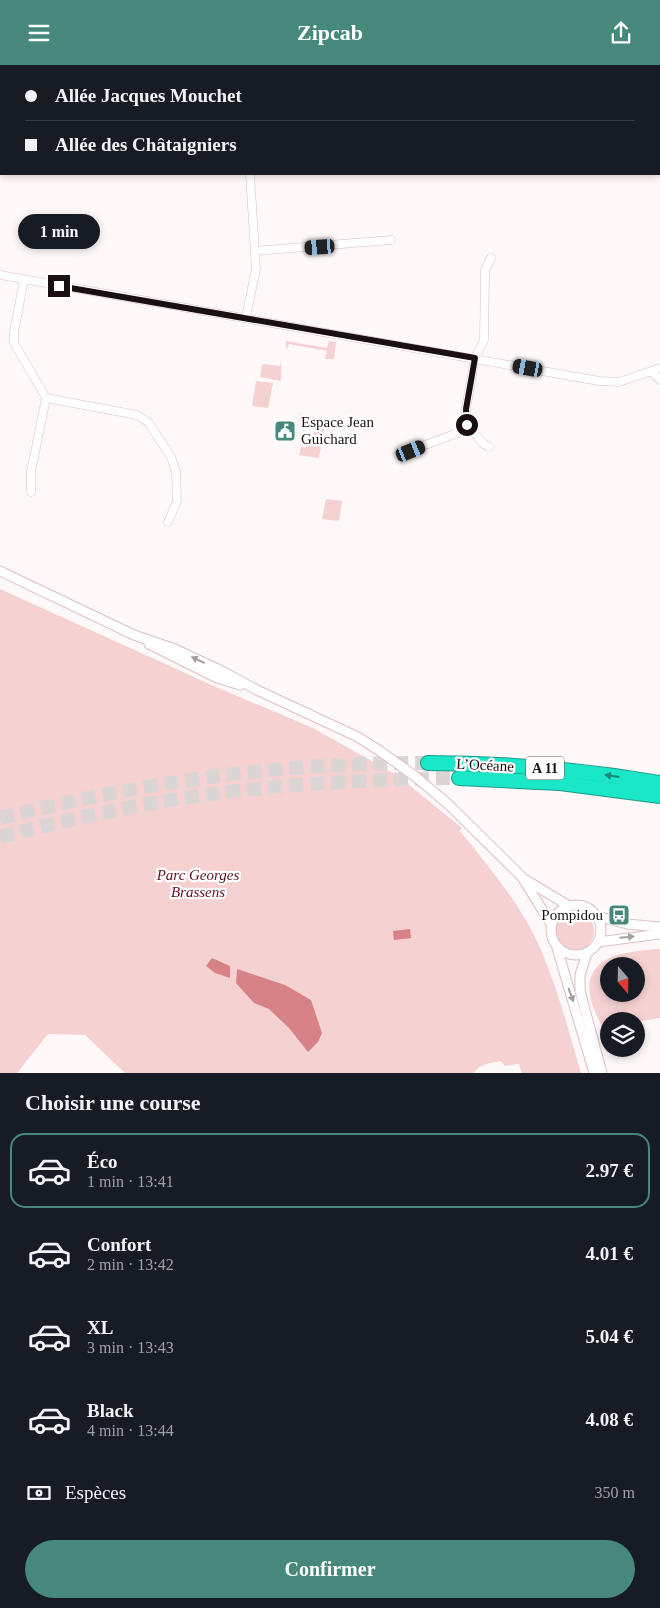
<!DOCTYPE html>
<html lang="fr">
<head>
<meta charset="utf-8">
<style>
  body { margin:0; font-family:Georgia,serif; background:#242831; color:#f1f3f6; height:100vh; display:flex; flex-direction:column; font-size:19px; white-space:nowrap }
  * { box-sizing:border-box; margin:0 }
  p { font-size:16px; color:#9ea1a6 }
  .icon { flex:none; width:28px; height:28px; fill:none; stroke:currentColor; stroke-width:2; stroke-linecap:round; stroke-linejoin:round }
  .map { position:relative; height:1008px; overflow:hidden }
  .details { display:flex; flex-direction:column; background:#171b24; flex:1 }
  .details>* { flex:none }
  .top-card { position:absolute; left:0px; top:0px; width:660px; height:110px; box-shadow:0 2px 8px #0003; display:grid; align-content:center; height:110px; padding:0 25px; background:#171b24 }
  .needle { width:32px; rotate:160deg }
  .tools { position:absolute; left:600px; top:892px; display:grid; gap:10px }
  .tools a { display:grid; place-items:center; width:45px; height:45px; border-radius:50%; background:#171b24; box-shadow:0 2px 8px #0003; font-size:25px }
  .end { position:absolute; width:22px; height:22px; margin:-11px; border:6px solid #1a1011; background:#fff; box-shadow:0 0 0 2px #fff }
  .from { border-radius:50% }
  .bubble { position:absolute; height:35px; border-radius:18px; background:#171b24; box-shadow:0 2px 8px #0003; font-size:16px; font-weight:800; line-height:35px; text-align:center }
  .car { position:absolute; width:15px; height:30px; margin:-15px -8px; border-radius:6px; box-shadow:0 0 4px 1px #0007; background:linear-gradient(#222 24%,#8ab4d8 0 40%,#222 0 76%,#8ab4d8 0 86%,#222 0) }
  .top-card b { display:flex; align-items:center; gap:18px; height:48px; font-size:19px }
  .top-card b+b { border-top:1px solid #363941 }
  .top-card i { width:12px; height:12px; background:#f1f3f6 }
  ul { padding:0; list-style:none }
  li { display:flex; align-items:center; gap:15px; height:75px; margin:0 10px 8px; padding:0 15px; border:2px solid transparent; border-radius:15px }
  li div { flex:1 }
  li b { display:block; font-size:19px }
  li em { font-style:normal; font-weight:800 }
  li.on { border-color:#46897b }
  li>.icon { width:45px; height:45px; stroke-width:1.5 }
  h2 { padding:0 25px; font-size:22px; line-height:60px }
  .pay { display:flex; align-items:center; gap:12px; height:55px; padding:0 25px; font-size:19px }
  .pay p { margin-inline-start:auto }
  .cta { display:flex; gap:10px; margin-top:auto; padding:10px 25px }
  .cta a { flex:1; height:58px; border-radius:30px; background:#46897b; color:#fff; font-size:20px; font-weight:800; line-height:58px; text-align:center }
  header { display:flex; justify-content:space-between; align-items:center; height:65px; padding:0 25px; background:#46897b; color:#fff; font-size:22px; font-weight:800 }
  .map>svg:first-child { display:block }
  .green { fill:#f6d1d2; fill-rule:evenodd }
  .water { fill:#d68287 }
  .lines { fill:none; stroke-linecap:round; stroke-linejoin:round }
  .motorway-tunnel { stroke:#dcd5d5; stroke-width:14; stroke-dasharray:14 7; stroke-linecap:butt }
  .minor-casing { stroke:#ddc0c1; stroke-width:9 }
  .tertiary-casing { stroke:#ddc0c1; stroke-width:11 }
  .motorway-casing { stroke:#1a9b88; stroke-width:16 }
  .minor { stroke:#fff; stroke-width:8 }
  .tertiary { stroke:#fff; stroke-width:9 }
  .motorway { stroke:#1ae6c8; stroke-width:14 }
  .oneway { fill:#a39fa0 }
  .oneway2 { fill:#1a8676 }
  .route { stroke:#1a1011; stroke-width:6 }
  .labels { text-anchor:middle; stroke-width:4.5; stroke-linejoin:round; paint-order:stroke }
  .shield { fill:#fff; stroke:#5f5858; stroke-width:1 }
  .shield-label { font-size:14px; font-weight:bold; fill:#1a1011 }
  .poi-label { font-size:15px; fill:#1a1011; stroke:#fff; text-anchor:start }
  .street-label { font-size:15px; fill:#1a1011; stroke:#fff }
  .park-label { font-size:15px; font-style:italic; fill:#5b0f1d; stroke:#fff }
</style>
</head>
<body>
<header><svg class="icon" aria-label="menu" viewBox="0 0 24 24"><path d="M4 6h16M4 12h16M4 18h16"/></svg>Zipcab<svg class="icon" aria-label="share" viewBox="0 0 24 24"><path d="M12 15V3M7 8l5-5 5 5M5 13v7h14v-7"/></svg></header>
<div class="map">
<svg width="660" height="1008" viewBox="0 0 660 1008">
  <rect width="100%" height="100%" fill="#fef8f8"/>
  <g class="green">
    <path d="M286 276 327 283 329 276 336 277 334 294H325L327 286 289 279 286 286Z"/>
    <path d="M281 295V316L260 312 262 299 280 301Z"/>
    <path d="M256 316 273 318 268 343 252 341Z"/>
    <path d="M300 349 326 355 319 393 299 390 301 382 305 383 307 378 312 379 315 360 299 356Z"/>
    <path d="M326 434 342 436 339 456 322 454Z"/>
    <path d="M0 524 216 622 313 663 398 711 462 763 460 766C490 803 522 841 541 885 558 925 569 967 581 1008H522L519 999 505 1001 501 996C491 998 479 999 474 1008H125L85 970 48 969 17 1008H0Z"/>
    <circle cx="574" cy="866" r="20"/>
    <path d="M660 884V953L636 957 609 956V962L603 964C598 953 592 942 590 931 583 889 631 886 660 884ZM609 901H636V929H609Z"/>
  </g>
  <g class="water">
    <path d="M410 864 411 873 394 875 393 866Z"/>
    <path d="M212 893 230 901V913L215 908 206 901Z"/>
    <path d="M237 904 285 920 311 935 322 968 318 977 308 987 289 963 269 944 254 938 236 918Z"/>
  </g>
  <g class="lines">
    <g class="motorway-tunnel">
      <path d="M0 753C144 717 280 697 428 698"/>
      <path d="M0 772C68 755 136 739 205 730 289 719 374 714 459 713"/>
    </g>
    <g class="minor-casing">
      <g id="minor">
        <path d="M240 0V1"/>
        <path d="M441 0V1"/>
        <path d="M635 0V1"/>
        <path d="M659 58H660"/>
        <path d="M0 60H1"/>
        <path d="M255 186 391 175"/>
        <path d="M0 210 599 316 619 317 660 303"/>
        <path d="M24 215 14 267V278L46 333"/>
        <path d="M246 252 256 204 250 109"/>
        <path d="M652 307 660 315"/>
        <path d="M467 360C476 366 478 378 489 382"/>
        <path d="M398 390 455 369 467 360 466 344 475 293 484 275 485 205 491 193"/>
        <path d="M31 427V407L46 333 137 350 148 357 171 392 176 407 177 436 168 457"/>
      </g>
    </g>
    <g class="tertiary-casing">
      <g id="tertiary">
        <path d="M0 506 134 570 175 584 222 606 257 625 358 672 380 686 416 712 448 739 522 812 551 859"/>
        <path d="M149 579 217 613 240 620"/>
        <path d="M526 815 569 841"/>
        <circle cx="576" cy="865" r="25"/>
        <path d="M597 851 627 859 660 862"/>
        <path d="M598 877 660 869"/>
        <path d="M557 883 594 1008"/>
        <path d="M587 888 580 910V926L602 1008"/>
      </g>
    </g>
    <g class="motorway-casing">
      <g id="motorway">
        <path d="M428 698C506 698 583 705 660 718"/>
        <path d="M459 713 560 718 660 731"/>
      </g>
    </g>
    <use href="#minor" class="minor"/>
    <use href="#tertiary" class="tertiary"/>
    <use href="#motorway" class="motorway"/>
  </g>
  <defs><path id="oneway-solid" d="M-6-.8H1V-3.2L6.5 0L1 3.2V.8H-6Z" transform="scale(1.25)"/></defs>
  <g class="oneway">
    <use href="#oneway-solid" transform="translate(198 595) rotate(-155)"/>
    <use href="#oneway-solid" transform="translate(627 872) rotate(-5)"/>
    <use href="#oneway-solid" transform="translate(571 930) rotate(70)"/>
  </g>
  <use class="oneway2" href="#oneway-solid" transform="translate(612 711) rotate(-172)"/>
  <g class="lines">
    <path class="route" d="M59 221 475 293 466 344 467 360"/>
  </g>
  <defs>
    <g id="civic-square" transform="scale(1.125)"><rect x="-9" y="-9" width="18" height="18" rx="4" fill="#46897b" stroke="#fff"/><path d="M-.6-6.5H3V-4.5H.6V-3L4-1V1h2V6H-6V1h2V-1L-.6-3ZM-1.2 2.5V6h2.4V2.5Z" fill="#fff"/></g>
    <g id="bus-square" transform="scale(1.125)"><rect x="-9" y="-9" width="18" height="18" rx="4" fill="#46897b" stroke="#fff"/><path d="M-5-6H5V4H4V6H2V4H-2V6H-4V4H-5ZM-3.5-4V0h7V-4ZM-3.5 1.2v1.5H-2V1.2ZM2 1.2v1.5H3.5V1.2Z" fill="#fff"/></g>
  </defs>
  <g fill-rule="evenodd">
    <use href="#civic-square" x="285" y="366"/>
    <use href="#bus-square" x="619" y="850"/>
  </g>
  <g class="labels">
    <rect class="shield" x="526" y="691.5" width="38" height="23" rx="4"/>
    <g class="shield-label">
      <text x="545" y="708">A 11</text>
    </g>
    <g class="poi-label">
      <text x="301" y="362">Espace Jean<tspan x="301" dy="17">Guichard</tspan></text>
      <text x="603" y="855" text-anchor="end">Pompidou</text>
    </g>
    <g class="street-label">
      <text transform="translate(485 700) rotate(3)" y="5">L’Océane</text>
    </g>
    <g class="park-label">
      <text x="198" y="815">Parc Georges<tspan x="198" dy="17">Brassens</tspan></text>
    </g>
  </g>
</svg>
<div class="tools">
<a><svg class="needle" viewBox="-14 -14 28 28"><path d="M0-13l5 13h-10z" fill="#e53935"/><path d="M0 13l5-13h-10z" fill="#9ea1a6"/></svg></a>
<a><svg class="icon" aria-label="layers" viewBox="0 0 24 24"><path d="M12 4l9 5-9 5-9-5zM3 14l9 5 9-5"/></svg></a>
</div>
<i class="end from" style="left:467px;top:360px"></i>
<i class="end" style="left:59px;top:221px"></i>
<div class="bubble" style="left:18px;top:149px;width:82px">1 min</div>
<i class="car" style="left:320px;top:182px;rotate:266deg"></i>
<i class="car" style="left:528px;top:303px;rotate:280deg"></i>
<i class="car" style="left:411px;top:386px;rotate:68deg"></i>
<div class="top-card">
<b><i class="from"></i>Allée Jacques Mouchet</b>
<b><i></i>Allée des Châtaigniers</b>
</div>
</div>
<section class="details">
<h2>Choisir une course</h2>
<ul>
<li class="on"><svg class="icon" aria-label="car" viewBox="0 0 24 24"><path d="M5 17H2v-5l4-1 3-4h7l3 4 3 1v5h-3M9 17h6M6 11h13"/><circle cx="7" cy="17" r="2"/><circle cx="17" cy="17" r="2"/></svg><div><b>Éco</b><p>1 min · 13:41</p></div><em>2.97 €</em></li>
<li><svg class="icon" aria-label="car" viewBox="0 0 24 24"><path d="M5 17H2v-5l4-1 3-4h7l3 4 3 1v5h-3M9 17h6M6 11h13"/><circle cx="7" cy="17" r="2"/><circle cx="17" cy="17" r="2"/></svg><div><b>Confort</b><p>2 min · 13:42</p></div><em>4.01 €</em></li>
<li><svg class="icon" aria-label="car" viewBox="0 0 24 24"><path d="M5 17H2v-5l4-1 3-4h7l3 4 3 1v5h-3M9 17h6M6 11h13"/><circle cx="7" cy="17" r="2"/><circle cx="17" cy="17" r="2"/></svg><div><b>XL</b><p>3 min · 13:43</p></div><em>5.04 €</em></li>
<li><svg class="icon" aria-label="car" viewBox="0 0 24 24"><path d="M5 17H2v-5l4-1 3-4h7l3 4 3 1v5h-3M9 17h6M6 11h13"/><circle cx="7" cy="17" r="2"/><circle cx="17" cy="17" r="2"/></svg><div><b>Black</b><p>4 min · 13:44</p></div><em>4.08 €</em></li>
</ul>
<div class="pay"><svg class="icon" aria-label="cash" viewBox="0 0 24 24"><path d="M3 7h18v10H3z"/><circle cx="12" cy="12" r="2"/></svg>Espèces<p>350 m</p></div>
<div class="cta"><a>Confirmer</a></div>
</section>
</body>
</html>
